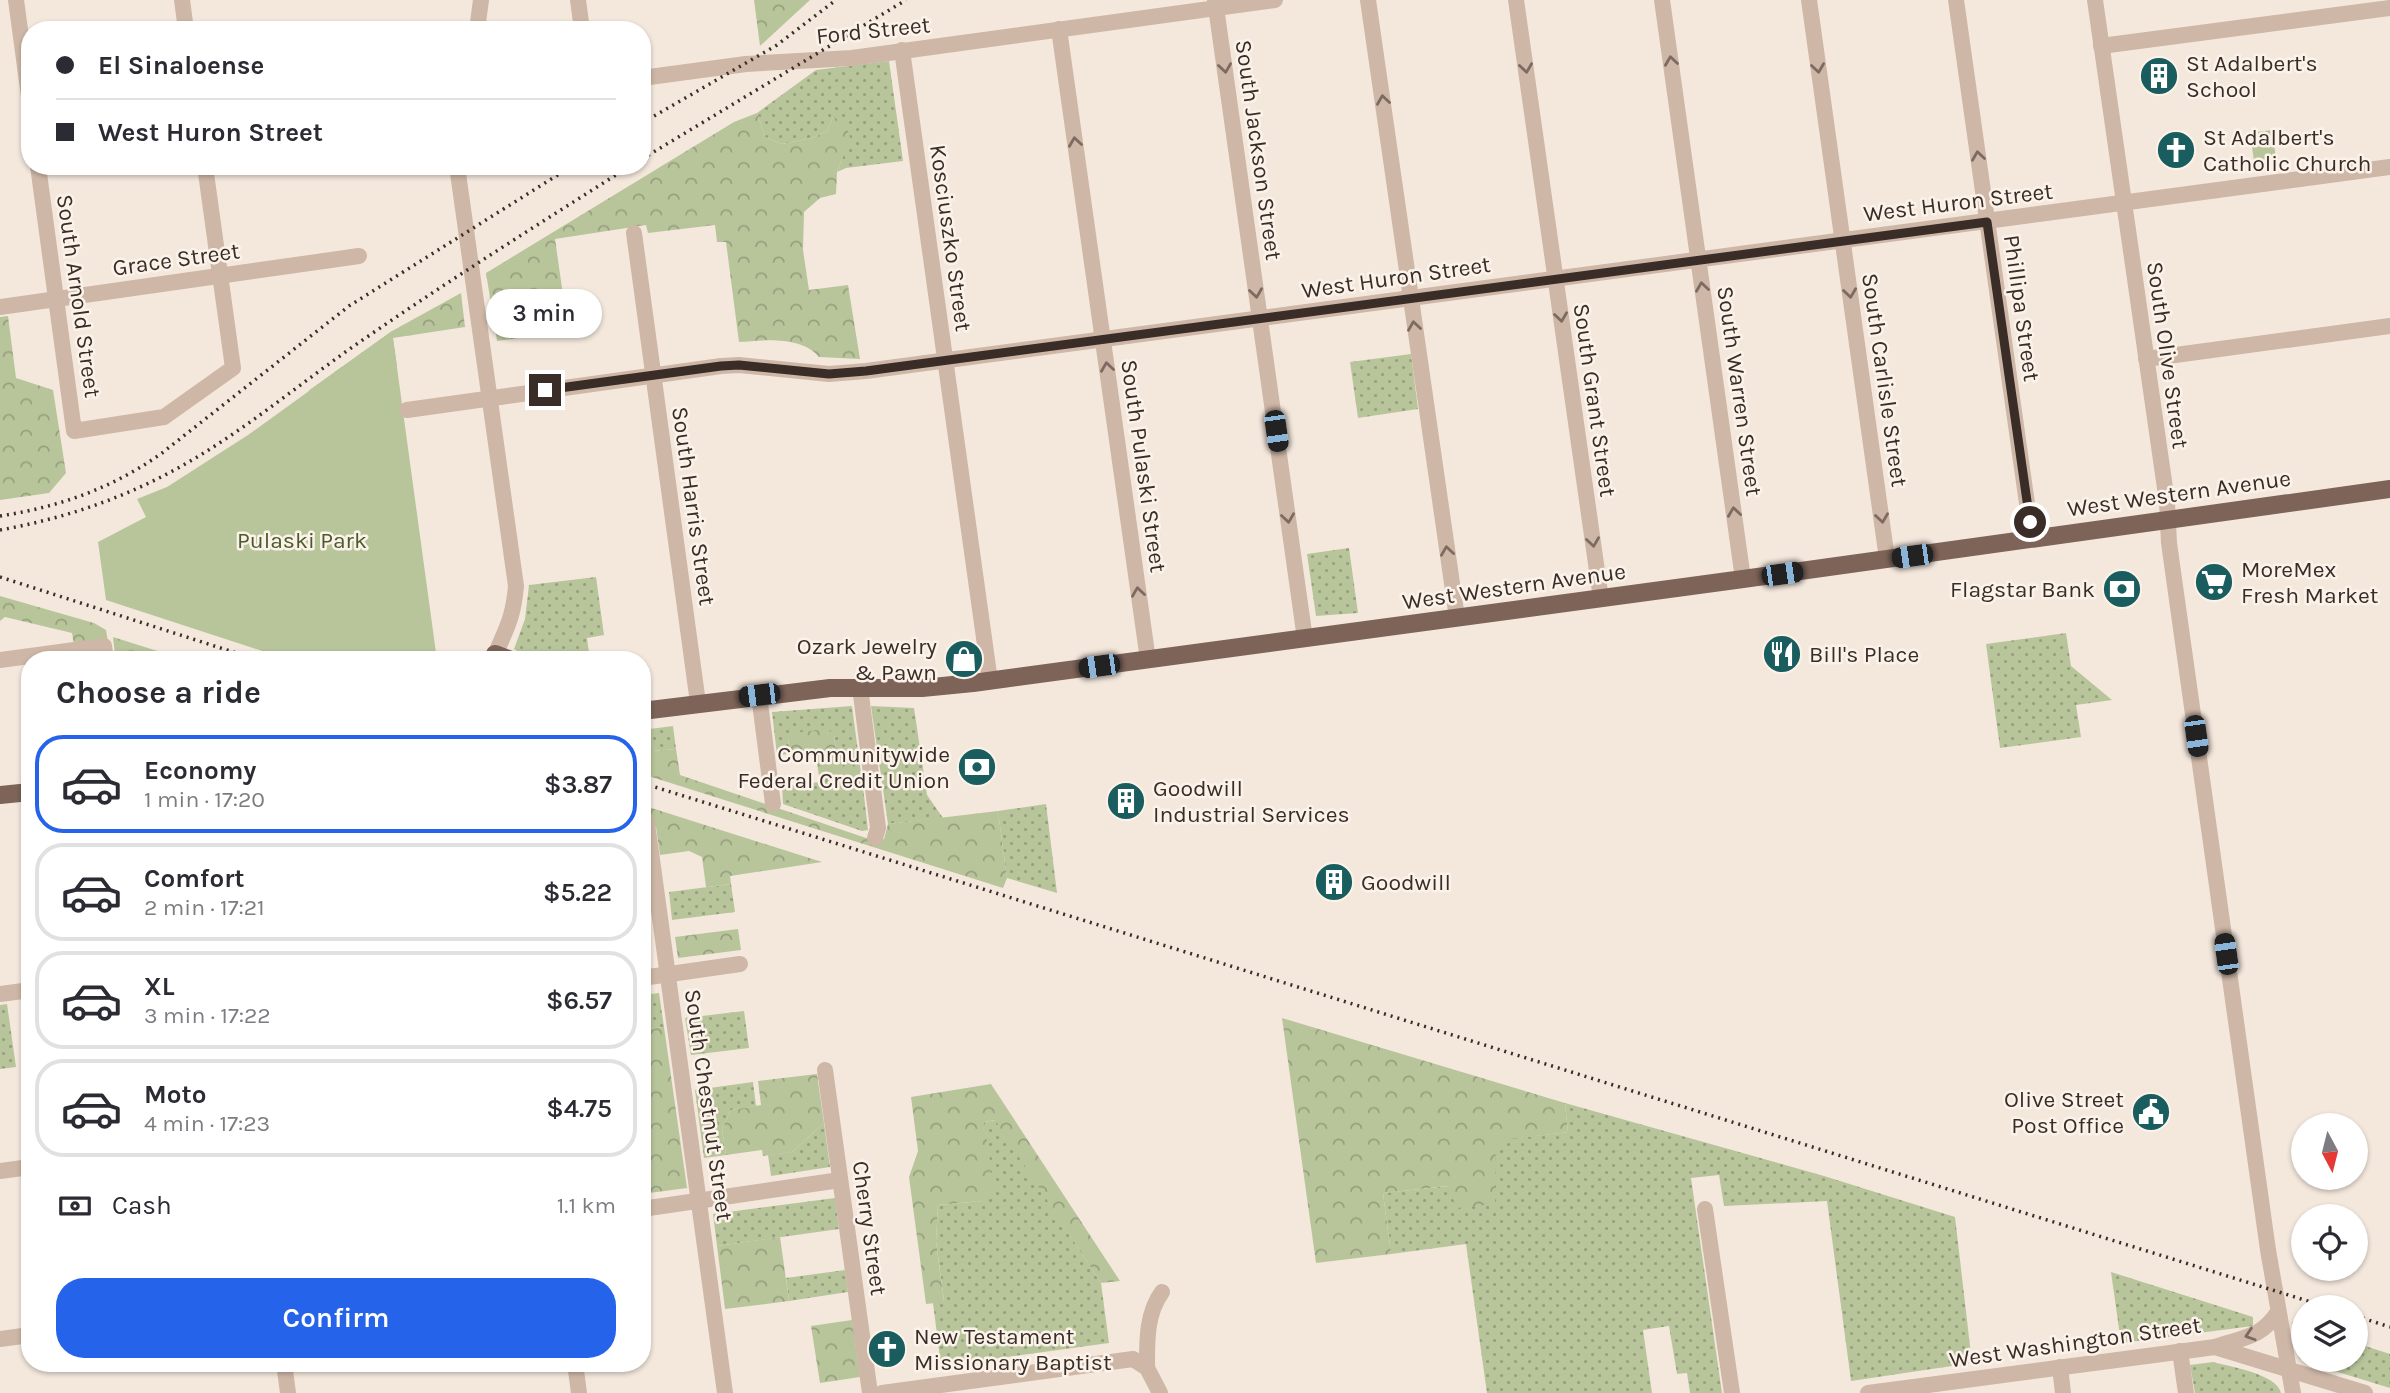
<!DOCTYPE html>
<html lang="en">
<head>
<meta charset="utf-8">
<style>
  body { margin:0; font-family:Karla,sans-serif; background:#f2f2f3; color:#2b2b33; height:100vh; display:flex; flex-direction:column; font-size:26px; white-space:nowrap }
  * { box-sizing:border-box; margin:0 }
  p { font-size:23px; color:#7c7c81 }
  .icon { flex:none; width:38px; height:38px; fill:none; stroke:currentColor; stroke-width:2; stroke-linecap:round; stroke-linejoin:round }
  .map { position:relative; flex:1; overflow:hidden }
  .side { position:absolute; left:21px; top:651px; width:630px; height:721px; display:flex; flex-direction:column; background:#fff; border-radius:28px; box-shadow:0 2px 5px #0004 }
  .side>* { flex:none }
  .top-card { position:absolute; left:21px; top:21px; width:630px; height:154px; border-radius:28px; box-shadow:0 2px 5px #0004; display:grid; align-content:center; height:154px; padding:0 35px; background:#fff }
  .needle { width:46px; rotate:173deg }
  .controls { position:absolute; left:2291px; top:1113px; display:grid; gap:14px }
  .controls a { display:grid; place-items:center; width:77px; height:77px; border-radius:50%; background:#fff; box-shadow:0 2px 5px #0004; font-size:35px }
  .end { position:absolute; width:32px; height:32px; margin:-16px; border:9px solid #3a2d28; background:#fff; box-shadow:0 0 0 4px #fff }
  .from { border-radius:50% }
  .bubble { position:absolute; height:49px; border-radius:24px; background:#fff; box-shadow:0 2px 5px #0004; font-size:23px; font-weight:600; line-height:49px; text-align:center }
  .car { position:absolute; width:21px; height:42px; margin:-21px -10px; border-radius:9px; box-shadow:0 0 5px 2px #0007; background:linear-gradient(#222 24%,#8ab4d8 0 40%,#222 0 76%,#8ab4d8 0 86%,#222 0) }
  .top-card b { display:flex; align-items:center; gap:24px; height:66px; font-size:26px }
  .top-card b+b { border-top:2px solid #e1e1e2 }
  .top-card i { width:18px; height:18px; background:#2b2b33 }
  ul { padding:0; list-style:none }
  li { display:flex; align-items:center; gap:21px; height:98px; margin:0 14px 10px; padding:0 21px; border:4px solid #e1e1e2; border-radius:28px }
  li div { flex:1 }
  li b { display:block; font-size:26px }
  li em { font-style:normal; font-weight:600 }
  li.current { border-color:#2563eb }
  li>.icon { width:63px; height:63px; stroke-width:1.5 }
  h2 { padding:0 35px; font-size:32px; line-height:84px }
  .pay { display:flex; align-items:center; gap:18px; height:77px; padding:0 35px; font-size:26px }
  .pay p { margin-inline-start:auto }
  .cta { display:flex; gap:14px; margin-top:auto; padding:14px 35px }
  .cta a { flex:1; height:80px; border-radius:28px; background:#2563eb; color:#fff; font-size:28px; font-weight:600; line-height:80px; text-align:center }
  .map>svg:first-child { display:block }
  .grass { fill:url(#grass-dots) }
  .forest { fill:url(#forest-crowns) }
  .park { fill:#b8c59b }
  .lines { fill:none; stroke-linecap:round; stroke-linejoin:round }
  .minor { stroke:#ceb7a7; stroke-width:16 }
  .major { stroke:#7d6358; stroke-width:18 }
  .rail { stroke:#3a2d28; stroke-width:3.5; stroke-dasharray:2 5; stroke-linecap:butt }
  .oneway { stroke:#7d6b61 }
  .route { stroke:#3a2d28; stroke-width:9 }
  .labels { text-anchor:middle; stroke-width:5; stroke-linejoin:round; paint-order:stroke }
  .street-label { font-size:23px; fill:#3a2d28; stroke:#fbf3ea }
  .poi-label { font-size:23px; fill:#3a2d28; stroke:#fbf3ea; text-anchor:start }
  .park-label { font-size:23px; fill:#4a5a2a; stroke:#fbf3ea }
</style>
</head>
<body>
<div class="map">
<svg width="2390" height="1393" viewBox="0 0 2390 1393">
  <defs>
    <pattern id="grass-dots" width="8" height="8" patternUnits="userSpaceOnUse" patternTransform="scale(1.75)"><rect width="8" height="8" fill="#b8c59b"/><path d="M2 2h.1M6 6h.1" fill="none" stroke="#97a07e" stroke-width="1.8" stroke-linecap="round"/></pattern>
    <pattern id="forest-crowns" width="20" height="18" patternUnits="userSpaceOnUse" patternTransform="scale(1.75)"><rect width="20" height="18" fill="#b8c59b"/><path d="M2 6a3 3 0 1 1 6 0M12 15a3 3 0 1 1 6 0" fill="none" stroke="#97a07e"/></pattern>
  </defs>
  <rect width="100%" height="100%" fill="#f4e8dd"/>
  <g class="grass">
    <path d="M889 61 903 161 846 168 837 172 843 156 833 117 827 131 812 138 782 144 765 137 757 113 816 70Z"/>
    <path d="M1411 354 1418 409 1358 418 1350 362Z"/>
    <path d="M1349 548 1358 613 1316 616 1307 554Z"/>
    <path d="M596 577 604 635 587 638 590 660H533L514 649 525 619 529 585Z"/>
    <path d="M2066 633 2071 666 2112 700 2076 705 2081 737 2000 748 1986 644Z"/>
    <path d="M852 706 859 759 841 761 837 759 834 735 788 738 790 754 777 755 772 712Z"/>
    <path d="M871 706 914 708 927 795 943 818 888 824Z"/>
    <path d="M673 726 676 749 653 751 642 743V730Z"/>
    <path d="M820 782 829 791 863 787 868 830 862 831 783 804 782 786Z"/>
    <path d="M1046 804 1057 893 1007 878 998 811Z"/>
    <path d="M731 884 735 912 672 920 669 892Z"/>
    <path d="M659 993 664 1027 642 1030V995Z"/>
    <path d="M7 1004 16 1067 0 1069V1005Z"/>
    <path d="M744 1011 749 1048 691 1055 685 1018Z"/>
    <path d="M753 1082 756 1106 731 1110 722 1129 726 1155 704 1158 695 1090Z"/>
    <path d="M1565 1103 1824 1176 1955 1217 1972 1363 1851 1381 1827 1201 1724 1206 1719 1175 1691 1178 1722 1393H1690L1687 1373 1677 1374 1669 1326 1643 1330 1652 1393H1487L1466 1244 1391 1254 1383 1193 1449 1186 1496 1140 1568 1132Z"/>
    <path d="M996 1120 1101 1283 1109 1343 941 1366 933 1303 944 1301 936 1241 938 1205 982 1201 984 1122Z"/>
    <path d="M824 1123 830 1167 771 1176 768 1155 792 1152Z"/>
    <path d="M835 1198 839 1229 717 1246 713 1214Z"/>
    <path d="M845 1270 848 1292 789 1301 786 1278Z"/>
    <path d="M2111 1272 2253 1317V1326L2121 1343Z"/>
    <path d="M2292 1322 2303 1326V1360H2356V1343L2390 1354V1388L2305 1362 2299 1358Z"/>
    <path d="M2213 1362C2231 1367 2277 1374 2281 1393H2195L2190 1365Z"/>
  </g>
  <g class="forest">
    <path d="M754 0H810L760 46Z"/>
    <path d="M757 113 765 137 782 144 812 138 827 131 833 117 845 123 850 137 837 172 836 194 820 198 804 212 803 250 809 290 848 285 860 359 819 357C801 336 765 340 739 342L726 242H717L715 225 648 233 646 225 555 239 563 295 558 297 562 332 497 341 486 273 734 122Z"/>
    <path d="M461 293 465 327 393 338 397 366 308 391 392 331Z"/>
    <path d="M8 316 16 378 53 390 66 473 49 493 0 500V317Z"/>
    <path d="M0 596 94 623 106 630 108 642 74 645 72 633 5 617 0 621Z"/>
    <path d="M113 637 186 660H132L115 655Z"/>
    <path d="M828 729 834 735 837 759 841 761 859 759 863 787 829 791 820 782 815 751 790 754 788 738 792 733Z"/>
    <path d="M642 743 653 751 676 749 680 775 875 841 884 839 888 824 998 811 1007 878 1003 888 642 774Z"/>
    <path d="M642 805 822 862 730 876 731 884 706 887 702 857 689 851 660 855 656 827 642 821Z"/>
    <path d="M738 929 741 950 678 958 675 937Z"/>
    <path d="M1282 1018 1565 1103 1568 1132 1496 1141 1495 1204 1457 1208 1448 1186 1383 1193 1391 1254 1316 1263Z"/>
    <path d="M664 1027 687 1188 642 1194V1030Z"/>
    <path d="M817 1074 824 1123 792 1152 763 1156 762 1150 726 1155 722 1129 731 1110 761 1105 758 1081Z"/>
    <path d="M991 1084 1120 1281 1101 1283 995 1120 984 1122 994 1186 982 1201 938 1205 936 1241 944 1302 926 1304 909 1177 918 1151 911 1097Z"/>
    <path d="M780 1237 789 1301 725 1309 717 1246Z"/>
    <path d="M852 1320 860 1377 820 1383 811 1326Z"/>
  </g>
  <g class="park">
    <path d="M2272 130 2276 158 2254 161 2250 133Z"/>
    <path d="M392 331 437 660H290L106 600 98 542 146 517 137 499 167 487 248 435Z"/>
  </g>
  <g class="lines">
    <g class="minor">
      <path d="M16 0 30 104"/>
      <path d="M182 0 186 30"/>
      <path d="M578 0 582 30"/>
      <path d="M1215 0 1305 639"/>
      <path d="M1368 0 1457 618"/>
      <path d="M1516 0 1601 599"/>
      <path d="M1662 0 1743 579"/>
      <path d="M1809 0 1887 559"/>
      <path d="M1956 0 2032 539"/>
      <path d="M2095 0 2167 502 2169 543 2268 1250 2293 1393"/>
      <path d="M1059 29 1148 660"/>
      <path d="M477 30 481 0"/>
      <path d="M2101 46 2390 8"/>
      <path d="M902 50 990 681"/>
      <path d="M642 78 746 64 852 58 1275 0"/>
      <path d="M38 166 74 431 164 417 233 368 205 166"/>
      <path d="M457 166 516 586C513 621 505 630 493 660"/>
      <path d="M634 233 698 703"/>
      <path d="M0 307 359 256"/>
      <path d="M2146 359 2390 326"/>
      <path d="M407 410 721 366 739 365 829 374 866 371 2390 167"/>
      <path d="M0 660 104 646 106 660"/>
      <path d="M860 687 878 828 875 838"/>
      <path d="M759 695 773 804"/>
      <path d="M647 823 725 1393"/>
      <path d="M642 978 740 964"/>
      <path d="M0 994 30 990"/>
      <path d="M825 1070 870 1393"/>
      <path d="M0 1171 30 1167"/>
      <path d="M642 1209 840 1180"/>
      <path d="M1705 1209 1732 1393"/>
      <path d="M0 1339 30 1335"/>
      <path d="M2215 1347C2243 1337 2260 1339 2278 1312"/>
      <path d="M2180 1351 2186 1393"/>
      <path d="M284 1363 288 1393"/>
      <path d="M575 1363 579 1393"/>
      <path d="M2060 1367 2063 1393"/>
      <path d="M1147 1368C1147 1342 1146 1314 1162 1292"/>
      <path d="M882 1393 1133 1359 1147 1368 1160 1393"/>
      <path d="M1868 1393 2215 1347 2365 1393"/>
    </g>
    <g class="major">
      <path d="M495 654 511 660"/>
      <path d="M642 711 830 688H922L973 683 1743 579 2390 489"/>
      <path d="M0 795 30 792"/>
    </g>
    <g class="rail">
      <path d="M642 123 777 45 836 0"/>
      <path d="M642 159 906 0"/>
      <path d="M0 516C59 507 113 488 162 453L349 306 572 166"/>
      <path d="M0 530C56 520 110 503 161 477 235 440 299 383 367 337 454 277 542 222 630 166"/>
      <path d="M0 577 258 660"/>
      <path d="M642 783 2327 1307"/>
      <path d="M2356 1316 2390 1327"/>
    </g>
  </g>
  <defs><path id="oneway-chevron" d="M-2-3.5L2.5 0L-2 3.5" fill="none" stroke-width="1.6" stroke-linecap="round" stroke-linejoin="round" transform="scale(1.75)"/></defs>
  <g class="oneway">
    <use href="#oneway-chevron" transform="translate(1671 61) rotate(-98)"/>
    <use href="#oneway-chevron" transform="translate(1225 68) rotate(82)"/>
    <use href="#oneway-chevron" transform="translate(1526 68) rotate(82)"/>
    <use href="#oneway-chevron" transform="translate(1818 68) rotate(82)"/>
    <use href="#oneway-chevron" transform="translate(1383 100) rotate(-98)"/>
    <use href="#oneway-chevron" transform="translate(1075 142) rotate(-98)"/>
    <use href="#oneway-chevron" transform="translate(1978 156) rotate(-98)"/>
    <use href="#oneway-chevron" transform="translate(1702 287) rotate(-98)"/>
    <use href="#oneway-chevron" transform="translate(1256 293) rotate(82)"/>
    <use href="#oneway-chevron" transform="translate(1850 293) rotate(82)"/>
    <use href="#oneway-chevron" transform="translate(1561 317) rotate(82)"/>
    <use href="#oneway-chevron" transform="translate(1414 326) rotate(-98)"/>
    <use href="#oneway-chevron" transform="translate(1107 367) rotate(-98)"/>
    <use href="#oneway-chevron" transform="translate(1734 512) rotate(-98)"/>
    <use href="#oneway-chevron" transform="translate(1288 518) rotate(82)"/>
    <use href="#oneway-chevron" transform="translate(1882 518) rotate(82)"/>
    <use href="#oneway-chevron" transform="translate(1593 542) rotate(82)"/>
    <use href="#oneway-chevron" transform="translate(1447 551) rotate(-98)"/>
    <use href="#oneway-chevron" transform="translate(1138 592) rotate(-98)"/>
    <use href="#oneway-chevron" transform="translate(2250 1335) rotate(162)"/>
  </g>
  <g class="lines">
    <path class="route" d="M545 390 721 366 739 365 829 374 866 371 1987 222 2030 522"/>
  </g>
  <defs>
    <g id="building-disc" transform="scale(2.0125)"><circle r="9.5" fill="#1a5d5f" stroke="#fbf3ea"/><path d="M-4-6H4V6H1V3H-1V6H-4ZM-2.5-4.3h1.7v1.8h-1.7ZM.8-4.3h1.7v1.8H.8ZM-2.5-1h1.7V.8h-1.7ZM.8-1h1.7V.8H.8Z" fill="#fff"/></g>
    <g id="church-disc" transform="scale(2.0125)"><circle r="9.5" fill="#1a5d5f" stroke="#fbf3ea"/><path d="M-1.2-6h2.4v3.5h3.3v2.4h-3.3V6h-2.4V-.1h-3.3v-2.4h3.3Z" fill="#fff"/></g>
    <g id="supermarket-disc" transform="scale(2.0125)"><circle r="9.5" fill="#1a5d5f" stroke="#fbf3ea"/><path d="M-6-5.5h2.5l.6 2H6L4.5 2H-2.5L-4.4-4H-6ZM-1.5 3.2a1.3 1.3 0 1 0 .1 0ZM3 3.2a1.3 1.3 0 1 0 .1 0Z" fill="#fff"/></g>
    <g id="bank-disc" transform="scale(2.0125)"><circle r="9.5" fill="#1a5d5f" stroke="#fbf3ea"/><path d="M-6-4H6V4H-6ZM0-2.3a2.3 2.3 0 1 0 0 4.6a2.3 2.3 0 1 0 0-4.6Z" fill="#fff"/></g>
    <g id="restaurant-disc" transform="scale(2.0125)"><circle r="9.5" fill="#1a5d5f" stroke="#fbf3ea"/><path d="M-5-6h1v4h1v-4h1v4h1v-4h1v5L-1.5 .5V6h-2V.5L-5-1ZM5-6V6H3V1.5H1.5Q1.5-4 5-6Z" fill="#fff"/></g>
    <g id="shop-disc" transform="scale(2.0125)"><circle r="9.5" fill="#1a5d5f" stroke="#fbf3ea"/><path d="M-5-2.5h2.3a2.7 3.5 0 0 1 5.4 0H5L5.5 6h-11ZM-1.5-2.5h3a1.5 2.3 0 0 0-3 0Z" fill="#fff"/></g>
    <g id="civic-disc" transform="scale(2.0125)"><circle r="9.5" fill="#1a5d5f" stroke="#fbf3ea"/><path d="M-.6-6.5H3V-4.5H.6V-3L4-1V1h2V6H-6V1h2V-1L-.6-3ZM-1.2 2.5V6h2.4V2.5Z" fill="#fff"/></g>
  </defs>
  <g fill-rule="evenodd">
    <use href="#building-disc" x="2159" y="76"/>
    <use href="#church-disc" x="2176" y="150"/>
    <use href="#supermarket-disc" x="2214" y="582"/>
    <use href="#bank-disc" x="2122" y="589"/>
    <use href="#restaurant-disc" x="1782" y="654"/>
    <use href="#shop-disc" x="964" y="659"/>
    <use href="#bank-disc" x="977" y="767"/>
    <use href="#building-disc" x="1126" y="801"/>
    <use href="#building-disc" x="1334" y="882"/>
    <use href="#civic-disc" x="2151" y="1112"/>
    <use href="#church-disc" x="887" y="1349"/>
  </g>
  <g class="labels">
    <g class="street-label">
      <text transform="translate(873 30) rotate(-6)" y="8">Ford Street</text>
      <text transform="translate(1259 150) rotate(82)" y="8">South Jackson Street</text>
      <text transform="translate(1958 202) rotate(-7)" y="8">West Huron Street</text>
      <text transform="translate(951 238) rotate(82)" y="8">Kosciuszko Street</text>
      <text transform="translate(176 259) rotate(-8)" y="8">Grace Street</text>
      <text transform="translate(1396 277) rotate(-8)" y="8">West Huron Street</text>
      <text transform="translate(79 296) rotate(82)" y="8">South Arnold Street</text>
      <text transform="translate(2022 308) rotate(82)" y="8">Phillipa Street</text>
      <text transform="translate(2168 355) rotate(82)" y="8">South Olive Street</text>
      <text transform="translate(1885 380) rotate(82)" y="8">South Carlisle Street</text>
      <text transform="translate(1740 391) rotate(82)" y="8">South Warren Street</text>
      <text transform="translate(1595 400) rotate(82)" y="8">South Grant Street</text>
      <text transform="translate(1144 466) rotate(82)" y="8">South Pulaski Street</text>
      <text transform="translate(2179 493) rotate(-8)" y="8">West Western Avenue</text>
      <text transform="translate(694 506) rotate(82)" y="8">South Harris Street</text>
      <text transform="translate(1514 586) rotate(-8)" y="8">West Western Avenue</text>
      <text transform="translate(709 1105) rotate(82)" y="8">South Chestnut Street</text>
      <text transform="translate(870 1228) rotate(82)" y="8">Cherry Street</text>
      <text transform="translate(2075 1342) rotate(-8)" y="8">West Washington Street</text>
    </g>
    <g class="poi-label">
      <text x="2186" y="71">St Adalbert's<tspan x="2186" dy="26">School</tspan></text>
      <text x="2203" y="145">St Adalbert's<tspan x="2203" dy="26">Catholic Church</tspan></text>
      <text x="2241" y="577">MoreMex<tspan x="2241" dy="26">Fresh Market</tspan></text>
      <text x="2095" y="597" text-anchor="end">Flagstar Bank</text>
      <text x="937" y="654" text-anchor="end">Ozark Jewelry<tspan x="937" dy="26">&amp; Pawn</tspan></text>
      <text x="1809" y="662">Bill's Place</text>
      <text x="950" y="762" text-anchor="end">Communitywide<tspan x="950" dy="26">Federal Credit Union</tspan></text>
      <text x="1153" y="796">Goodwill<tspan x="1153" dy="26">Industrial Services</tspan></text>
      <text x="1361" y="890">Goodwill</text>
      <text x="2124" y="1107" text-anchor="end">Olive Street<tspan x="2124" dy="26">Post Office</tspan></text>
      <text x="914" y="1344">New Testament<tspan x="914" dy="26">Missionary Baptist</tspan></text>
    </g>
    <g class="park-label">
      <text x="302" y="548">Pulaski Park</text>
    </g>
  </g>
</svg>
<div class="controls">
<a><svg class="needle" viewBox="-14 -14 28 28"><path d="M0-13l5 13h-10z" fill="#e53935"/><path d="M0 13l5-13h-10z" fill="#7c7c81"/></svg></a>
<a><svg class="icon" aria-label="locate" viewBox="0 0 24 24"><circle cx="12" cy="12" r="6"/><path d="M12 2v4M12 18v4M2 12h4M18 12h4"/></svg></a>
<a><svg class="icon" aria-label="layers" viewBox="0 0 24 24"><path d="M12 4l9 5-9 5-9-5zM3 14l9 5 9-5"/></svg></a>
</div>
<i class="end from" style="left:2030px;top:522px"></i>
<i class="end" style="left:545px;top:390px"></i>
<div class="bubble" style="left:486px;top:289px;width:116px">3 min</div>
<i class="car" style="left:1276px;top:431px;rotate:172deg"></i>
<i class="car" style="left:1912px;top:556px;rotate:262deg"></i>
<i class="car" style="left:1782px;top:574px;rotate:82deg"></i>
<i class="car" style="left:1099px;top:666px;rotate:262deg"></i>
<i class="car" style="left:759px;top:695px;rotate:263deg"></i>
<i class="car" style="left:2196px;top:736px;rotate:172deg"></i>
<i class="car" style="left:2226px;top:954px;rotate:352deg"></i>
<div class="top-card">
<b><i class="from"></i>El Sinaloense</b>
<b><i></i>West Huron Street</b>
</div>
<section class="side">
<h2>Choose a ride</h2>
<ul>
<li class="current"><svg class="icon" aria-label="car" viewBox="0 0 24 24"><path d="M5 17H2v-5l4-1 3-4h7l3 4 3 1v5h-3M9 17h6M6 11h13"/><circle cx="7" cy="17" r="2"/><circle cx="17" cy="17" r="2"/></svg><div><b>Economy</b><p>1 min · 17:20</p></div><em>$3.87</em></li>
<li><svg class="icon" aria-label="car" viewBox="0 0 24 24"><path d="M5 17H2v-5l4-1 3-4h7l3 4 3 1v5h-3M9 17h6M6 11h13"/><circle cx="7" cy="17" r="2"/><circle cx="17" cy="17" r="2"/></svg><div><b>Comfort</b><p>2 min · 17:21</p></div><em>$5.22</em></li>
<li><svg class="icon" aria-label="car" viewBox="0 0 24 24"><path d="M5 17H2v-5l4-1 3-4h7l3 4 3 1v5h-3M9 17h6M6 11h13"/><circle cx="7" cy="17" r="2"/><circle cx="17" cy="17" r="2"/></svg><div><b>XL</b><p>3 min · 17:22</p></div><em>$6.57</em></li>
<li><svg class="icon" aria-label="car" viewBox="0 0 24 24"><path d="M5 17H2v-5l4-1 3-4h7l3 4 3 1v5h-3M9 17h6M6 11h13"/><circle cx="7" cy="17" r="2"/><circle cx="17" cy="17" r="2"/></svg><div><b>Moto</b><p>4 min · 17:23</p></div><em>$4.75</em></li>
</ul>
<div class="pay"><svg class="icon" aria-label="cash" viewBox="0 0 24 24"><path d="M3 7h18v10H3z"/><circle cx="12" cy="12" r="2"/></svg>Cash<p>1.1 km</p></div>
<div class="cta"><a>Confirm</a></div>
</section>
</div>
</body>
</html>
